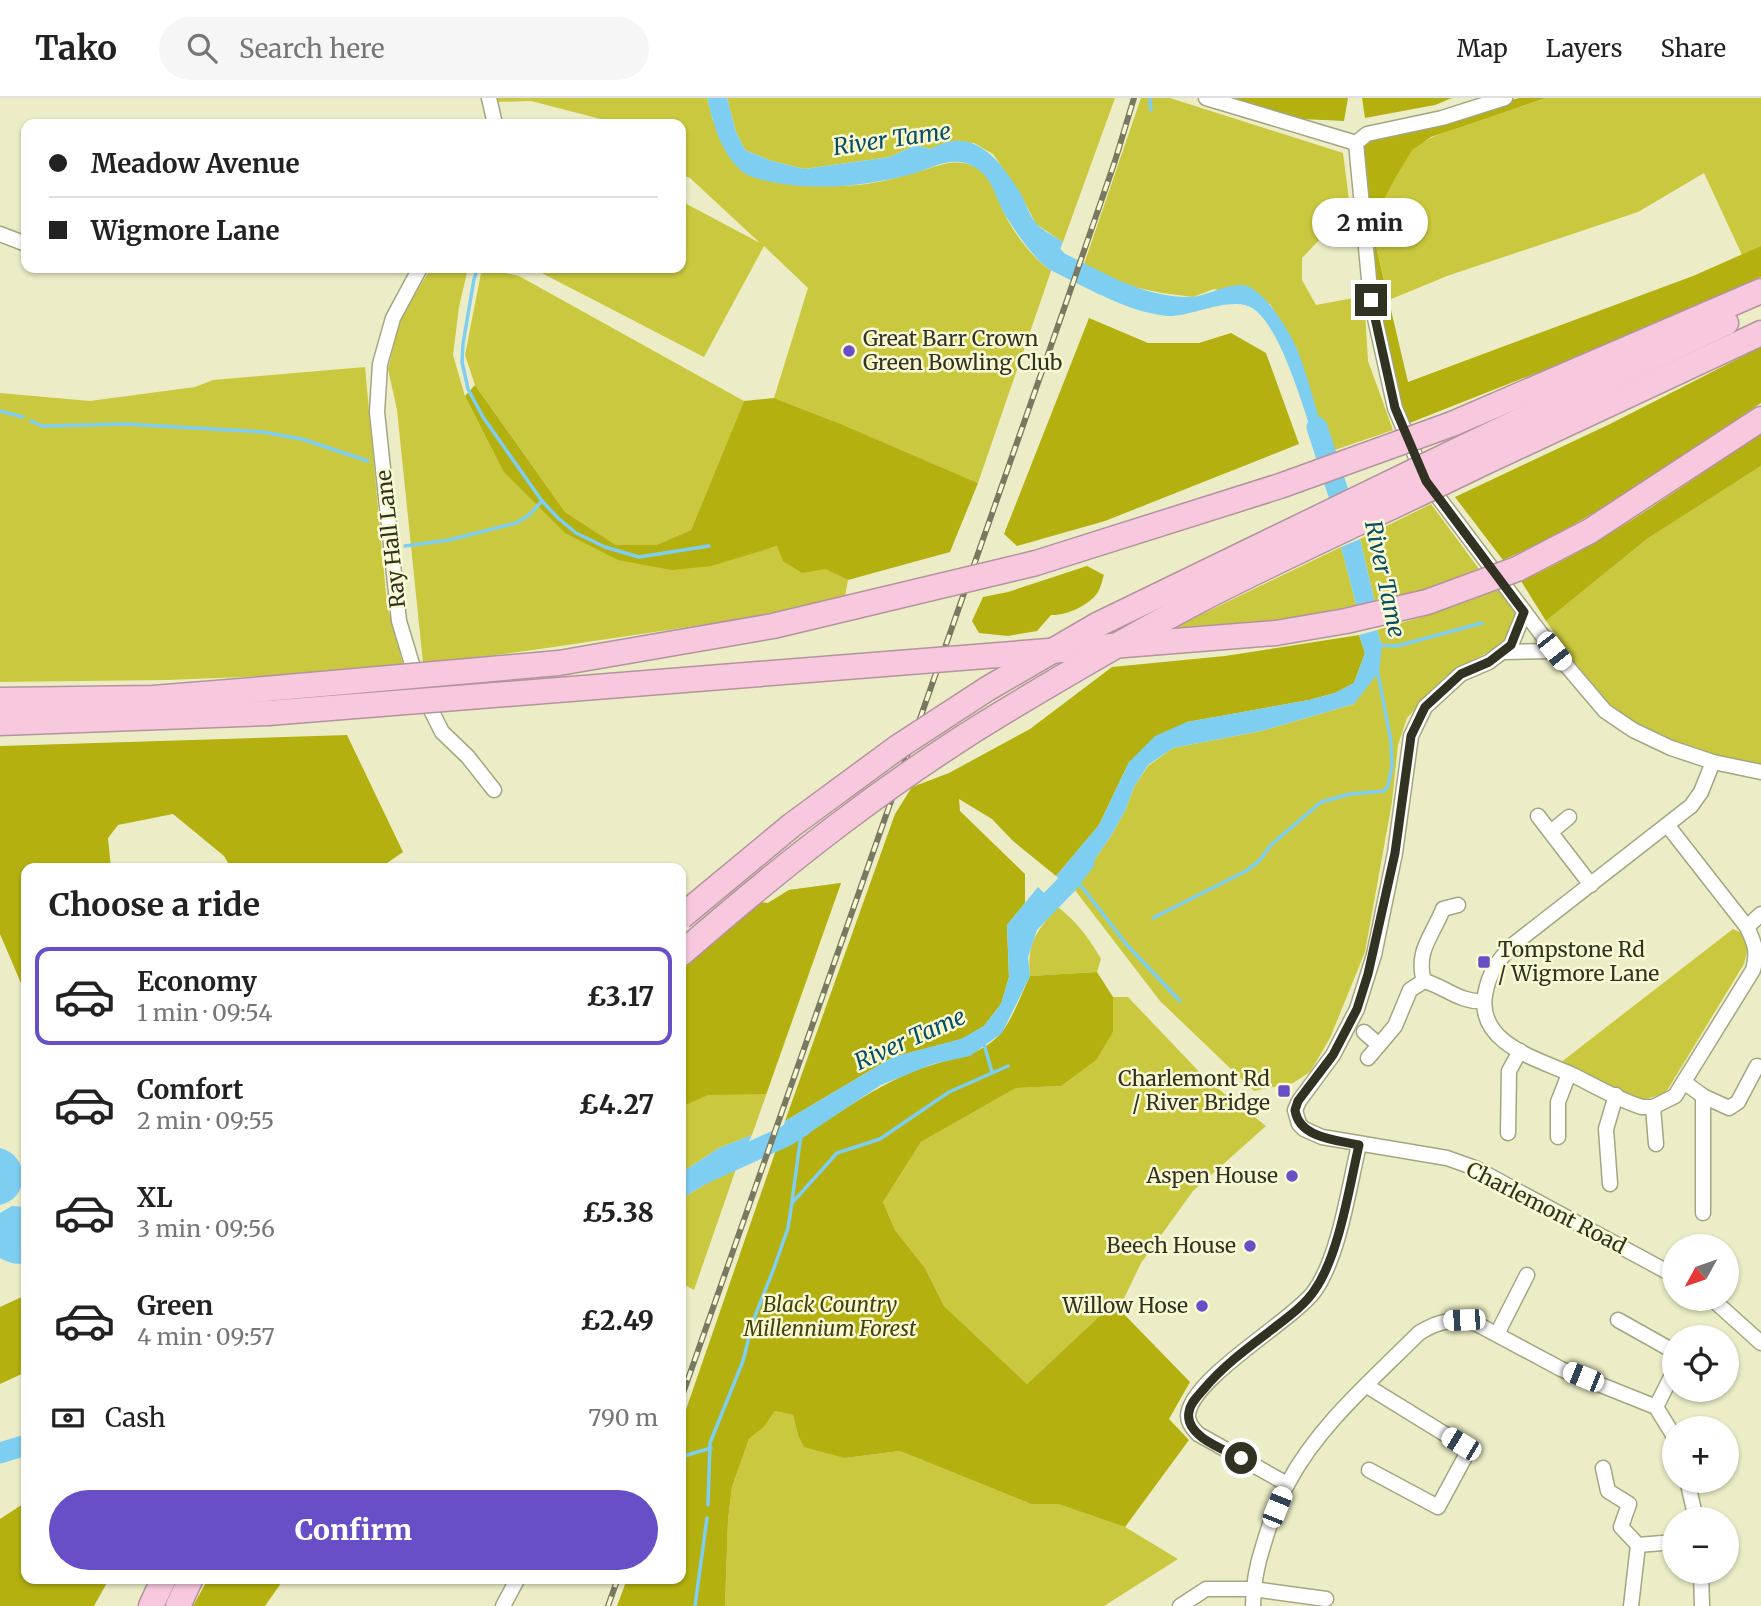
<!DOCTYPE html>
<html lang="en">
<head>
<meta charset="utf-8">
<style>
  body { margin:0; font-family:Merriweather,serif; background:#f6f6f6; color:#222; height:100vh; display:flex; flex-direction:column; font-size:26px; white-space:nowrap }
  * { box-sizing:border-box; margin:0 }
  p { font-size:23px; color:#767676 }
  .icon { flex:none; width:38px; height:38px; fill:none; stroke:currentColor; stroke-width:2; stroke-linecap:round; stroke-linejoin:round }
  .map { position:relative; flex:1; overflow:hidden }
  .sheet { position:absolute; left:21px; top:765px; width:665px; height:721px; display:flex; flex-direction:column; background:#fff; border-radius:14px; box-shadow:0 2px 5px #0004 }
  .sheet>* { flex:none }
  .top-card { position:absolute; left:21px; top:21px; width:665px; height:154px; border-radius:14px; box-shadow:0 2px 5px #0004; display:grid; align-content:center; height:154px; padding:0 28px; background:#fff }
  .needle { width:46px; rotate:230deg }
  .tools { position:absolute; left:1662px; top:1136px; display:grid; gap:14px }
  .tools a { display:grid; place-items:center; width:77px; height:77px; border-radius:50%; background:#fff; box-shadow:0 2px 5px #0004; font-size:35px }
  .end { position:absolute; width:32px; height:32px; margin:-16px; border:9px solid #323223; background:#fff; box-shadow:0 0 0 4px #fff }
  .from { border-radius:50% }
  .bubble { position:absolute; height:49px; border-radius:24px; background:#fff; box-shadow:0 2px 5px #0004; font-size:23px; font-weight:800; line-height:49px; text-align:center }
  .car { position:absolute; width:21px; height:42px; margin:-21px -10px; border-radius:9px; box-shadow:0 0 5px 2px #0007; background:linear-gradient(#fff 24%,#345 0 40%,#fff 0 76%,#345 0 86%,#fff 0) }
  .top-card b { display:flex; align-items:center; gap:24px; height:66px; font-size:26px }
  .top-card b+b { border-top:2px solid #e0e0e0 }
  .top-card i { width:18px; height:18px; background:#222 }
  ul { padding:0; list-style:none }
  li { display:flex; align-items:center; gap:21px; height:98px; margin:0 14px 10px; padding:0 14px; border:4px solid transparent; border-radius:14px }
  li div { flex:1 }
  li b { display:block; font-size:26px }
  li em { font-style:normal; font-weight:800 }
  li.current { border-color:#684ec7 }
  li>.icon { width:63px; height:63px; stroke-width:1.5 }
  h2 { padding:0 28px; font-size:32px; line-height:84px }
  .pay { display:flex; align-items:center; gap:18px; height:77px; padding:0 28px; font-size:26px }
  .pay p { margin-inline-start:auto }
  .cta { display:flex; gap:14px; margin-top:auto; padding:14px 28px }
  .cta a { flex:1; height:80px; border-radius:42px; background:#684ec7; color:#fff; font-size:28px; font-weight:800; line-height:80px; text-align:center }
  header { display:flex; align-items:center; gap:42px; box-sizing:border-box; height:98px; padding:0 35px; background:#fff; border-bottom:2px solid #e0e0e0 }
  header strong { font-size:33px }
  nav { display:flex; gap:38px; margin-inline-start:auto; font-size:24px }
  .search { width:490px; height:63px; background:#f6f6f6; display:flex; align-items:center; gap:18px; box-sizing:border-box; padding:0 24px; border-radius:38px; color:#767676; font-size:26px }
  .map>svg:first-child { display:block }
  .green { fill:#cac83e }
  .forest { fill:#b3b00f }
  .water { fill:#7ecef2 }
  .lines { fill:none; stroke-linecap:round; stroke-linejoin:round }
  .stream { stroke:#7ecef2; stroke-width:3.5 }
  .river { stroke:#7ecef2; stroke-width:21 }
  .street-casing { stroke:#a5a681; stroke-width:17 }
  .highway-casing { stroke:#b2949d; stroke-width:27 }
  .street { stroke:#fff; stroke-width:14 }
  .highway { stroke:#f7c8de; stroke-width:24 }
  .rail-casing { stroke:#787960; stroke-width:6 }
  .rail { stroke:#f9fad3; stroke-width:3.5; stroke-dasharray:10; stroke-linecap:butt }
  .highway-bridge-casing { stroke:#b2949d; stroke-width:27; stroke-linecap:butt }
  .highway-bridge { stroke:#f7c8de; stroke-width:24 }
  .route { stroke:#323223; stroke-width:9 }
  .poi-dot { fill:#684ec7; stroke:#f9fad3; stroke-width:2.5 }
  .labels { text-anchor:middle; stroke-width:5; stroke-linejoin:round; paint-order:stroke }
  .poi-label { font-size:21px; fill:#323223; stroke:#f9fad3; text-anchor:end }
  .street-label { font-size:21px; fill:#323223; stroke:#f9fad3 }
  .park-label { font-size:21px; font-style:italic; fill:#424107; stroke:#f9fad3 }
  .water-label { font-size:23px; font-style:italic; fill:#064d66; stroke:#f9fad3 }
</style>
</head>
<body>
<header>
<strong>Tako</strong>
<div class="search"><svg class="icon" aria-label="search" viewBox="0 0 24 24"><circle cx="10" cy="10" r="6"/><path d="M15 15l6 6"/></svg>Search here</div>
<nav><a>Map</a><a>Layers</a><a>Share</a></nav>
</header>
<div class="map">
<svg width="1761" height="1508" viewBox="0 0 1761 1508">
  <rect width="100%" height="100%" fill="#ecedc6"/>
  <g class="green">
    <path d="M496 0H707L713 23 772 84C800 87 829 89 858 87 875 85 894 81 910 76 936 70 956 55 982 73 995 82 998 102 1004 115 1015 137 1032 159 1051 173L978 385 841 326 774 300 808 190 764 148 704 259 532 170H681V103L760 145 690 80 681 77V26H620L531 3 497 4Z"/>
    <path d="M727 0H1115L1063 144 1036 126 1021 97 993 56 974 45 931 51 915 47 890 59 804 71 772 63 745 52 736 34Z"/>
    <path d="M1141 0H1170L1343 55 1350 110 1302 160V182L1316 207 1364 198 1368 263 1393 332 1329 354 1296 249 1270 206 1214 191 1193 199 1162 195 1125 187 1084 166Z"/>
    <path d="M1546 0H1761V148L1742 157 1704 75 1638 114 1447 178 1389 202 1375 144 1400 135 1399 126 1374 125C1379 104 1397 69 1411 53 1429 33 1516 12 1546 0Z"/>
    <path d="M431 170H468L459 209 453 257 465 298 503 373 618 462 758 453 778 448 848 482 845 499C769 517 691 529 614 540 550 550 487 559 423 565L397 312 388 271 400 221Z"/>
    <path d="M482 170 519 178 744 303 691 432 656 447H616L565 414 475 287 465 257Z"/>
    <path d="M365 269 387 507 403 567 267 578 167 582 0 584V295L90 303 195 289 213 282Z"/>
    <path d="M1761 368V668C1716 661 1662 647 1625 619 1592 594 1569 556 1546 523L1647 441Z"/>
    <path d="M1431 406 1479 471 1423 493 1375 505 1360 441Z"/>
    <path d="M1341 449 1357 510 1316 520 1161 536Z"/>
    <path d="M1499 492 1517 518 1502 546 1446 578 1407 620 1398 647 1392 704 1365 854 1330 940 1310 974 1293 985 1254 993 1160 903 1074 791 1109 741 1125 713 1134 689 1148 668 1173 650 1261 633 1354 606 1382 548 1377 532 1432 516Z"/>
    <path d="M841 785 752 1037 719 1050 681 1075V868L756 804 768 805 789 792Z"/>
    <path d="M1058 809C1077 824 1089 840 1101 861L1097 874 1030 878C1027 844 1036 834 1058 809Z"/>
    <path d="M1733 831 1744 836 1748 850 1744 866 1668 991 1663 996 1642 1002 1560 965Z"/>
    <path d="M1113 899H1128L1207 982 1266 1028 1193 1093 1141 1165 1119 1211 1106 1212 1027 1286 944 1208 925 1170 895 1132 883 1104 921 1044 1016 990 1061 988 1113 934Z"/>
    <path d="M736 1071 694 1192 681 1185V1101L714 1081Z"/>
    <path d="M775 1313 793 1317 798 1337 845 1360 900 1353 1031 1406H1058L1125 1429 1178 1461 1104 1508H725L728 1422 732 1389 749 1341 764 1329Z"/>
  </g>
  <g class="forest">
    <path d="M1231 0H1348L1344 23 1302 21Z"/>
    <path d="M1362 0H1452L1435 7 1365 20Z"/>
    <path d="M1519 0H1546L1431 39 1412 52 1394 82 1377 115 1374 125 1369 124 1362 48 1367 41Z"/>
    <path d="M1375 144 1408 284 1693 178 1761 148V179L1610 246 1407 326C1395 291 1389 256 1383 219 1379 194 1374 170 1375 144Z"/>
    <path d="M1089 220 1148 245H1199L1231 235 1266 255 1299 346 1105 423 1017 448 1004 436Z"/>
    <path d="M1761 249V305C1678 360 1595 422 1503 462L1455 399 1610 326Z"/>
    <path d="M475 287 565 414 616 447H656L691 432 744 303 774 300 841 326 978 385 950 454 848 482 825 471 802 475 783 463 777 448 711 468 672 472 618 462 565 435 503 373 465 298Z"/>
    <path d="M1761 336V368L1647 441 1546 523 1521 483C1606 445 1683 387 1761 336Z"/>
    <path d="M1087 468 1104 477C1102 482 1101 489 1098 494 1090 507 1066 518 1051 517L1037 533 1008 538 979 535 972 523 983 499 1008 494Z"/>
    <path d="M1359 537 1365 555 1354 585 1335 595 1309 602 1187 624 1129 664 1099 727 1056 778 1013 743 992 721 959 701 960 713 1025 776V805L1007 827 1009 879 1001 906 984 928 962 941 893 959 785 1023 895 716 912 689 949 675 1030 631 1112 569 1225 558Z"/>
    <path d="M347 637 403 754 380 770H231L224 758 173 716 118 727 108 740 111 770H26V897L0 836V648Z"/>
    <path d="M841 785 766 996 708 997 681 1009V868L756 804 768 805 789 792Z"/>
    <path d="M1097 874 1113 899V934L1096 962 1061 988 1016 990 921 1044 883 1104 895 1132 925 1170 944 1208 1027 1286 1106 1212 1119 1211 1190 1284 1169 1321 1189 1342 1125 1429 1058 1406H1031L900 1353 845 1360 804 1349 798 1337 793 1317 775 1313 764 1329 749 1341 732 1389 728 1422 725 1508H617L627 1481 681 1480V1326L776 1052C830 1025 876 983 935 966 959 959 983 956 1001 935 1011 924 1023 893 1030 878Z"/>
    <path d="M26 1197V1274L0 1286V1209Z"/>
    <path d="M26 1404V1480L109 1481 94 1508H0V1421Z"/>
    <path d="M208 1481V1480L284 1481 265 1508H193Z"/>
  </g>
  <g class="water">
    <path d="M707 0H727L736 34 745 52 772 63 804 71 890 59 915 47 931 51C974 26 1000 63 1021 96 1026 105 1029 117 1036 125 1042 133 1055 138 1063 144L1051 173C1033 159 1020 140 1007 120 994 100 994 76 968 66 948 59 931 71 912 76 864 89 807 94 759 81 754 79 748 78 744 75 721 56 714 28 707 0Z"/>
    <path d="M1084 166C1117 182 1153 200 1191 199 1207 198 1225 186 1243 187 1263 189 1290 234 1297 251 1310 284 1318 320 1329 354L1319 357C1307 322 1283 233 1255 212 1234 195 1191 220 1166 218 1134 214 1105 200 1077 184Z"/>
    <path d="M1360 441 1375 505 1357 510 1341 449Z"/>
    <path d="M1377 532 1382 548 1379 574 1354 606 1261 633 1173 650 1148 667 1134 689 1125 713 1109 741 1074 791 1056 778 1099 727 1129 664 1155 638 1187 624 1309 602 1335 595 1354 585 1365 555 1359 537Z"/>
    <path d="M1038 789 1058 809 1037 832 1028 859 1030 878 1002 935 970 958 933 966 881 987 806 1037 776 1052 785 1023 893 959 961 941 984 928 1001 906 1009 879 1007 827Z"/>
    <path d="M752 1037 736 1071 714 1081 681 1101V1075L719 1050Z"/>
    <path d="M0 1050C30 1057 31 1100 0 1107Z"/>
    <path d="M12 1108 26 1109V1165C16 1167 9 1165 0 1160V1115Z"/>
  </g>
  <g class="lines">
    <g class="stream">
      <path d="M1150 0 1151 12"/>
      <path d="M0 313 23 319"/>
      <path d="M31 323 42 328 126 326 263 334 302 341 368 363"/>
      <path d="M542 403 558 420 576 435 605 449 639 459 709 448"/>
      <path d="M405 448 449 442 516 425 529 417 542 403 483 319 468 291 462 264 463 246 474 181 478 170"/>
      <path d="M1379 547 1397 548 1482 525"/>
      <path d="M1079 785 1127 847 1180 903"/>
      <path d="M1153 820 1246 773 1259 763 1271 747 1321 704 1350 696 1384 693 1388 688 1392 668 1391 644 1377 570"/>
      <path d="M984 946 992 974"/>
      <path d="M792 1103 801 1037"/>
      <path d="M684 1358 711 1350"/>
      <path d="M708 1407 710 1345 743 1263 753 1223 774 1170 788 1130 792 1105 837 1055 880 1041 949 994 1008 968"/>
      <path d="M695 1508 707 1420"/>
    </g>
    <g class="river">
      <path d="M1037 140 1058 164 1104 187"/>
      <path d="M1317 329 1347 422"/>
      <path d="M1033 821 1068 785 1084 764"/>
      <path d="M681 1086 786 1038 802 1028"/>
      <path d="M0 1355 26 1347"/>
    </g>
    <g class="street-casing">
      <g id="street">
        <path d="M489 0 495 26"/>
        <path d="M1206 0 1356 45"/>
        <path d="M1505 0 1442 20 1367 36 1356 45 1371 202 1395 310 1426 383 1554 553 1605 613 1633 632 1671 650 1713 664 1761 674"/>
        <path d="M0 136 26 146"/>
        <path d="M420 170 393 220 380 266 377 314 399 523 418 586 442 634 468 659 494 692"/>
        <path d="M1524 515 1511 547 1489 564 1461 576 1425 609 1411 638 1395 755 1374 857 1357 911 1333 957 1299 1003 1295 1012 1299 1026 1304 1031 1322 1039 1447 1060 1475 1070 1675 1178"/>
        <path d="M1503 554 1554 553"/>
        <path d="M1538 718 1591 787"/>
        <path d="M1668 728 1747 829C1755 846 1758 854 1753 872L1675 998 1653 1009H1642C1618 1002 1595 988 1573 977 1538 961 1477 946 1485 897 1489 874 1498 862 1514 846L1691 708 1701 694 1713 664"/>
        <path d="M1552 733 1569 719"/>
        <path d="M1747 829 1761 816"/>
        <path d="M1424 883C1415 853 1433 837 1443 811L1458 807"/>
        <path d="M1364 934 1379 947 1395 928 1410 892 1424 883C1446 889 1460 905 1484 903"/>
        <path d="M1368 960 1379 947"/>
        <path d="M1684 984 1703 998 1729 1010 1738 1004 1757 968"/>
        <path d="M1703 998V1115"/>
        <path d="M1653 1009 1656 1046"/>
        <path d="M1508 1035 1509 973 1520 953"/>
        <path d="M1558 1039V1004L1569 976"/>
        <path d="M1610 1086 1606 1031 1616 997"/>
        <path d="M1711 1200 1761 1245"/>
        <path d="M1618 1222 1675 1254"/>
        <path d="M1497 1236 1527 1177"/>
        <path d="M1367 1288 1461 1346 1466 1352 1465 1359 1438 1409 1369 1372"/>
        <path d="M1656 1309 1675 1271"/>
        <path d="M1603 1370 1608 1393 1629 1406 1621 1429 1638 1447 1631 1508"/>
        <path d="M1687 1382 1696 1421"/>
        <path d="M1287 1386 1198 1336C1193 1331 1188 1325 1188 1318 1189 1282 1289 1225 1313 1195 1339 1161 1349 1088 1359 1047"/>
        <path d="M1638 1447 1675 1444"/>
        <path d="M1701 1474 1702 1508"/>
        <path d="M503 1508 518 1480"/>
        <path d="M1180 1508 1206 1491H1253L1326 1501"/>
        <path d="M1253 1508C1253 1485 1257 1466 1264 1445 1270 1425 1277 1403 1288 1385 1319 1327 1373 1281 1419 1235 1438 1223 1455 1219 1477 1226L1561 1271 1656 1309 1672 1335 1675 1343"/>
      </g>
    </g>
    <g class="highway-casing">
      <g id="highway">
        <path d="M1452 326 1761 193"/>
        <path d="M1464 349 1726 225"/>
        <path d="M1477 368 1761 235"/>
        <path d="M1517 471 1590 433 1761 321"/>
        <path d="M0 602 153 600 265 591"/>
        <path d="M0 625 268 615"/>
        <path d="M151 1508 164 1480"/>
        <path d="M178 1508 191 1480"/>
      </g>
    </g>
    <use href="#street" class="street"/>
    <use href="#highway" class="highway"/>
    <g class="rail-casing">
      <g id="rail">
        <path d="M681 1301 1066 205 1115 63 1134 0"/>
        <path d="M608 1508 618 1480"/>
      </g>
    </g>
    <use href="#rail" class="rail"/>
    <g class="highway-bridge-casing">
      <g id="highway-bridge">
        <path d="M265 591 559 565 773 528 1036 465 1280 388 1452 326"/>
        <path d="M268 615 1276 535 1346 523 1427 504 1517 471"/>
        <path d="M681 819 792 727 898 649 987 591 1097 527 1464 349"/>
        <path d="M681 856C783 767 890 682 1007 612 1070 574 1135 536 1200 502 1291 455 1385 413 1477 368"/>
      </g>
    </g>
    <use href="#highway-bridge" class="highway-bridge"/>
  </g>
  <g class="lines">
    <path class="route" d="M1241 1360C1225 1352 1184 1338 1189 1314 1190 1305 1197 1299 1203 1292 1222 1269 1246 1251 1270 1233 1285 1221 1303 1209 1314 1193 1339 1158 1349 1090 1359 1047 1336 1042 1299 1040 1295 1012L1298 1003 1333 957 1357 911 1368 876 1395 755 1411 638 1425 609 1461 576 1489 564 1511 547 1524 514 1426 383 1395 310 1371 202"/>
  </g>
  <g class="poi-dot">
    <circle cx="849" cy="253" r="7"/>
    <rect x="1477" y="857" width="14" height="14" rx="3.5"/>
    <rect x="1277" y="986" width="14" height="14" rx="3.5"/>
    <circle cx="1292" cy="1078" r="7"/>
    <circle cx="1250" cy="1148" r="7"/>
    <circle cx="1202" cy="1208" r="7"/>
  </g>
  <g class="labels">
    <g class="poi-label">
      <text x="863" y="248" text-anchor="start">Great Barr Crown<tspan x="863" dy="24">Green Bowling Club</tspan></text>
      <text x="1498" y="859" text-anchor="start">Tompstone Rd<tspan x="1498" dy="24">/ Wigmore Lane</tspan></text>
      <text x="1270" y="988">Charlemont Rd<tspan x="1270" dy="24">/ River Bridge</tspan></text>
      <text x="1278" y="1085">Aspen House</text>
      <text x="1236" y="1155">Beech House</text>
      <text x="1188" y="1215">Willow Hose</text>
    </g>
    <g class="street-label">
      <text transform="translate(391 441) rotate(-96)" y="7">Ray Hall Lane</text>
      <text transform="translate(1546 1110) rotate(27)" y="7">Charlemont Road</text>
    </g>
    <g class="park-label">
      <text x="830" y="1214">Black Country<tspan x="830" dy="24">Millennium Forest</tspan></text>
    </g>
    <g class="water-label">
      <text transform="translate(892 41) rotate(-8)" y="8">River Tame</text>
      <text transform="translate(1385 481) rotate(78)" y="8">River Tame</text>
      <text transform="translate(910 941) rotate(-24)" y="8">River Tame</text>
    </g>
  </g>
</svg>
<div class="tools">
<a><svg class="needle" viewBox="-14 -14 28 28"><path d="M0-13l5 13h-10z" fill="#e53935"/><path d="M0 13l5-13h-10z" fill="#767676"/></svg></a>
<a><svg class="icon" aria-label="locate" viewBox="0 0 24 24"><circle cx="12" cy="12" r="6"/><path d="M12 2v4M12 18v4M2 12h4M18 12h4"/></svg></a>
<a>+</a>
<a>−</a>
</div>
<i class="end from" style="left:1241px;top:1360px"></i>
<i class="end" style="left:1371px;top:202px"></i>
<div class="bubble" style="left:1312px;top:100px;width:116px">2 min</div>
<i class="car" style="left:1554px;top:553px;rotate:142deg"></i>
<i class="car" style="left:1464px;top:1222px;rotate:268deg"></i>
<i class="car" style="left:1583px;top:1279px;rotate:292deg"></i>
<i class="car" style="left:1461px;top:1346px;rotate:301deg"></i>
<i class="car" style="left:1277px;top:1409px;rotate:22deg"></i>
<div class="top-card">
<b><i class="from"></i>Meadow Avenue</b>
<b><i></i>Wigmore Lane</b>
</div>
<section class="sheet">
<h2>Choose a ride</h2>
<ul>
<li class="current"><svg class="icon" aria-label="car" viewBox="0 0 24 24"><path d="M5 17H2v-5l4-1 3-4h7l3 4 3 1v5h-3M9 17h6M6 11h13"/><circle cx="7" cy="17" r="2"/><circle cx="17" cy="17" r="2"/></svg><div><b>Economy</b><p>1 min · 09:54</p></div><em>£3.17</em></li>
<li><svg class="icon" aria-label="car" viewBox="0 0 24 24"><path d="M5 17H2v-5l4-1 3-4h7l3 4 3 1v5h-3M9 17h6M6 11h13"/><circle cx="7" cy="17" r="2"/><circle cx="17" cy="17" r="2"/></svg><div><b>Comfort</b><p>2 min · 09:55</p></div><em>£4.27</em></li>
<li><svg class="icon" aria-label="car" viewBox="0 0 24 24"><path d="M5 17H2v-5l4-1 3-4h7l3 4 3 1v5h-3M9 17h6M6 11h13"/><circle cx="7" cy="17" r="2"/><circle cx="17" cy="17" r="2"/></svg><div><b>XL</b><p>3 min · 09:56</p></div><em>£5.38</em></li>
<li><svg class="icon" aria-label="car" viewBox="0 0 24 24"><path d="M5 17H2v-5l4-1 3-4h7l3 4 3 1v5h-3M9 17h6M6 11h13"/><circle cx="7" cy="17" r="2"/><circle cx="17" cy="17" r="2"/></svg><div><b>Green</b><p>4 min · 09:57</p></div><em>£2.49</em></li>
</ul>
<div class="pay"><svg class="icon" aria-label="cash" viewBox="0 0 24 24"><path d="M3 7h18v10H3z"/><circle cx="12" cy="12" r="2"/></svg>Cash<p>790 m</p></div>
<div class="cta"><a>Confirm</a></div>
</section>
</div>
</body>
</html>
